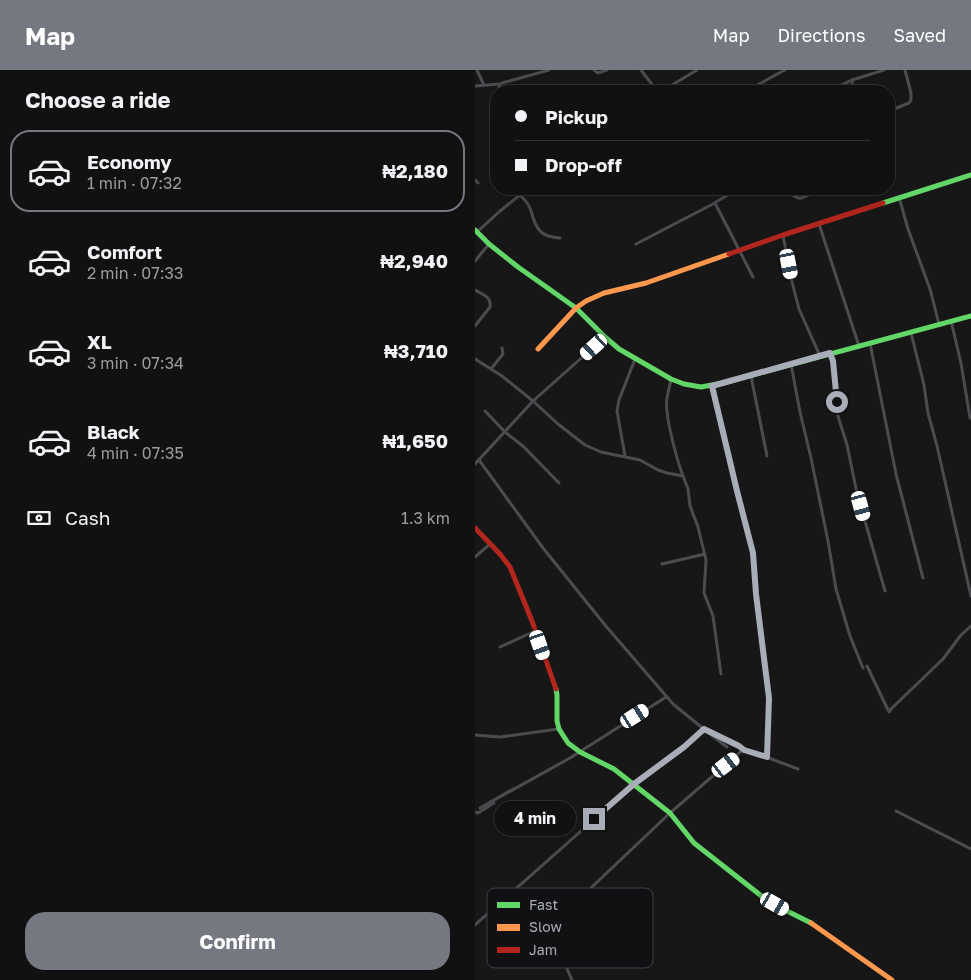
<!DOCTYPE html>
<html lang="en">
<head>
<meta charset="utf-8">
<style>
  body { margin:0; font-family:"Golos Text",sans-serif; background:#1a1a1a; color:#f1f3f6; height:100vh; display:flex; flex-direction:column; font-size:19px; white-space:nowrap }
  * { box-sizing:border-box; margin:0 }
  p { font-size:16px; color:#9c9d9f }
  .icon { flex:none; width:28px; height:28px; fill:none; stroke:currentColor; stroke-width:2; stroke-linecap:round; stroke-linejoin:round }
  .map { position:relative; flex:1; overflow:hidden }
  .panel { display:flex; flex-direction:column; background:#111; width:475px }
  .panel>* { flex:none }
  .top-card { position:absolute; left:15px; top:15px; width:405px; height:110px; border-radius:20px; box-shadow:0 5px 20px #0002,0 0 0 1px #303131; display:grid; align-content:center; height:110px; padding:0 25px; background:#111 }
  .end { position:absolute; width:22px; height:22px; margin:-11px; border:6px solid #a8adb8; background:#111; box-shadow:0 0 0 2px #111 }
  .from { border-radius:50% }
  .bubble { position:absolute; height:35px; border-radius:18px; background:#111; box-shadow:0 5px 20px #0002,0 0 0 1px #303131; font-size:16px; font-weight:700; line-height:35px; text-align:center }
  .car { position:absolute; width:15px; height:30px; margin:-15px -8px; border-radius:6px; box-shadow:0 0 4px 1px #0007; background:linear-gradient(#fff 24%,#345 0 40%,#fff 0 76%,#345 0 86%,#fff 0) }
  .top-card b { display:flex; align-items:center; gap:18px; height:48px; font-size:19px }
  .top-card b+b { border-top:1px solid #303131 }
  .top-card i { width:12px; height:12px; background:#f1f3f6 }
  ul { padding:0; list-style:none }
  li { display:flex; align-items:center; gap:15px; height:82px; margin:0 10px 8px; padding:0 15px; border:2px solid transparent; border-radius:20px }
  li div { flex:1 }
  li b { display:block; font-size:19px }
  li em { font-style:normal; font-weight:700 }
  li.active { border-color:#757880 }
  li>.icon { width:45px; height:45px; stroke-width:1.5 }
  h2 { padding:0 25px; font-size:22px; line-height:60px }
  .pay { display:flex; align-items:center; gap:12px; height:55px; padding:0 25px; font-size:19px }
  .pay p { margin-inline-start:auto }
  .action { display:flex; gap:10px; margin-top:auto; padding:10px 25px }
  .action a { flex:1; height:58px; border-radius:20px; background:#757880; color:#fff; font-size:20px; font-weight:700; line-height:58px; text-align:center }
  header { display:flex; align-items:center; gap:30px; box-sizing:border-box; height:70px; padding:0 25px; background:#757880; color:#fff }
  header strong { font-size:24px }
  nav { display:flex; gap:28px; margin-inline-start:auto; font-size:18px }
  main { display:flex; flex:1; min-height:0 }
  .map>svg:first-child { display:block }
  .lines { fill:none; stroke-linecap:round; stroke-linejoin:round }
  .street { stroke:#4b4c50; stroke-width:3 }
  .fast { stroke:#63d668; stroke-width:5 }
  .slow { stroke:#ff974d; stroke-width:5 }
  .jam { stroke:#b3261e; stroke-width:5 }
  .route { stroke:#a8adb8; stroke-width:6 }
  .key { fill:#111113; stroke:#3e4045; stroke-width:1 }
  .key-label { font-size:14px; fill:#a8adb8 }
</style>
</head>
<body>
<header>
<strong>Map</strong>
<nav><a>Map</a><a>Directions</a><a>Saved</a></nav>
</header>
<main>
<section class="panel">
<h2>Choose a ride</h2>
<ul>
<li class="active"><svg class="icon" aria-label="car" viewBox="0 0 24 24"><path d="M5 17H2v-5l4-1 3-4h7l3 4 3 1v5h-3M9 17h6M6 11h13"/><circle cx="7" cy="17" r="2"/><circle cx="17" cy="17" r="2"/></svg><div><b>Economy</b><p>1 min · 07:32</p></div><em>₦2,180</em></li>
<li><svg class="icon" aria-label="car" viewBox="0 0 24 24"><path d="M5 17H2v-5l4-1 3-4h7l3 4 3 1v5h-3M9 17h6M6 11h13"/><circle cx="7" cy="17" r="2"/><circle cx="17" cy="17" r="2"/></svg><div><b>Comfort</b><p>2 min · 07:33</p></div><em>₦2,940</em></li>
<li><svg class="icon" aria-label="car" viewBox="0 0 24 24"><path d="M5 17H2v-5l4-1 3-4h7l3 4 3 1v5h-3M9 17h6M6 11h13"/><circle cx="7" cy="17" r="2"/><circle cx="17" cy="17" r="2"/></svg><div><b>XL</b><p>3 min · 07:34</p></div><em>₦3,710</em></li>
<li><svg class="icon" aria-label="car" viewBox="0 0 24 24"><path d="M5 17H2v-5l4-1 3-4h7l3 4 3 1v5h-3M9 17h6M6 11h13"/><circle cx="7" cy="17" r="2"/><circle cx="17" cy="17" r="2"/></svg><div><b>Black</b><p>4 min · 07:35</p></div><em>₦1,650</em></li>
</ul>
<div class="pay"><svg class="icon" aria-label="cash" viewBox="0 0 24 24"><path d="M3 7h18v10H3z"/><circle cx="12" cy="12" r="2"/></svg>Cash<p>1.3 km</p></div>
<div class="action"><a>Confirm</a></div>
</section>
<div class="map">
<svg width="496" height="910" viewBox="0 0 496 910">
  <rect width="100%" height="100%" fill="#171717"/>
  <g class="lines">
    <g class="street">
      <path d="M2 0 9 15"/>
      <path d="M119 0 123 3 132 0"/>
      <path d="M166 0 182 21"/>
      <path d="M0 16 24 14"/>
      <path d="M24 21V16L27 13 74 0"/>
      <path d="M187 21 222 0"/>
      <path d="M270 21C284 15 296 7 310 0"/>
      <path d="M353 21 377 10 409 0"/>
      <path d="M377 21V10"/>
      <path d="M414 41 434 33 436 30V23L430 0"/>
      <path d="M0 110 3 113"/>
      <path d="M92 119 93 123"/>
      <path d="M312 119C324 134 328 128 343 119"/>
      <path d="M155 120 165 119"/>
      <path d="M45 125C49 129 55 135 56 141 61 159 65 167 85 168"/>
      <path d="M424 127 433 159 455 219 464 254"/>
      <path d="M240 133 278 207"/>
      <path d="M344 154 384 276"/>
      <path d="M2 162 25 141 45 125 46 119"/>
      <path d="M308 165 316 208 324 239 345 286"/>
      <path d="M161 174 236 135 263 119"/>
      <path d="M0 191 14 174"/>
      <path d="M0 220C7 224 17 227 15 237L0 256"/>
      <path d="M476 251 486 293 495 348"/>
      <path d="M436 263 449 315 453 343 462 376 496 526"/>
      <path d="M395 273 421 404 448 508"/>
      <path d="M355 284 358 291 363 346 372 375 382 423 410 521"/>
      <path d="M0 289 27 306 58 331 83 354 110 375 126 382 165 390 183 400 192 403 208 406C202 390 189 344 192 328 193 322 195 316 196 309"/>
      <path d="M316 294 325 342 336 388 353 471 361 519 375 566 388 598"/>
      <path d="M16 299 28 284 27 278"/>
      <path d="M276 306 292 386"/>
      <path d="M237 316 262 421 278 483 281 524 294 628 291 687"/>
      <path d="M10 341 30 362 49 377 84 413"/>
      <path d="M150 386 142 341 144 330 160 289"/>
      <path d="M4 390 68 478 130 555 198 634 230 660"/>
      <path d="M0 394 58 331 130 267"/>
      <path d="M208 406 213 419 215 436 223 457 231 490 229 523 238 546 246 604"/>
      <path d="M0 487 15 474"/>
      <path d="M187 494 230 484"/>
      <path d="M25 577 60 561"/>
      <path d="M392 596 414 642 417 638 468 589 486 565 496 556"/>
      <path d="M235 664 252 677"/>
      <path d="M0 665 25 667 83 659"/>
      <path d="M38 719 5 738 95 688 191 627"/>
      <path d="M421 741 496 779"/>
      <path d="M0 742 3 743 19 733"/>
      <path d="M100 836 109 829"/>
      <path d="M0 855 159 714 209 677 229 659 264 675 269 679 291 687 323 699"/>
      <path d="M97 910 87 887 79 870 77 859 82 850 195 743 269 679"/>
    </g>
    <g class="fast">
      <path d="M408 133 496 105"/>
      <path d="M0 160 14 174 43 197 101 238 130 267 144 279 196 309 209 314 226 317 248 313 496 246"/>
      <path d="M81 619 82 625V651L84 659 93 673 105 682 139 699 195 743 219 773 289 828 310 840 336 853"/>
    </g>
    <g class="slow">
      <path d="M63 279 101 238 111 231 129 223 171 213 254 184"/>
      <path d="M336 853 417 910"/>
    </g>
    <g class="jam">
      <path d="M254 184 308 165 408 133"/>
      <path d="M0 458 25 484 35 497 57 551 81 619"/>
    </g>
  </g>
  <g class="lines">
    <path class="route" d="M119 749 159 714 209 677 229 659 264 676 269 680 292 687 294 628 281 524 278 483 262 421 237 316 355 283 358 291 362 332"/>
  </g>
  <rect x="12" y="818" width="166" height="80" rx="8" class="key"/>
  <rect x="22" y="832" width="23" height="6" fill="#63d668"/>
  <rect x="22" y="854" width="23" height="7" fill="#ff974d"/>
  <rect x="22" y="877" width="23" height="6" fill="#b3261e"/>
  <g class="key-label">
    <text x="54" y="840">Fast</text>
    <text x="54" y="862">Slow</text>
    <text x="54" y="885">Jam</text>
  </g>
</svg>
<i class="end from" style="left:362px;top:332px"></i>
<i class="end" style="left:119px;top:749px"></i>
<div class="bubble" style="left:19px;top:731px;width:82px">4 min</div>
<i class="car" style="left:314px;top:194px;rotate:169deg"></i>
<i class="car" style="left:119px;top:277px;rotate:228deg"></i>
<i class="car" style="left:386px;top:436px;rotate:165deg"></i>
<i class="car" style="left:65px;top:575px;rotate:161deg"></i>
<i class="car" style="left:160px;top:646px;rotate:58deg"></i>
<i class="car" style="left:251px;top:695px;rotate:53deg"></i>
<i class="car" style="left:300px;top:834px;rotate:120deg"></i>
<div class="top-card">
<b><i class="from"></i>Pickup</b>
<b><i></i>Drop-off</b>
</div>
</div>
</main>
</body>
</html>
